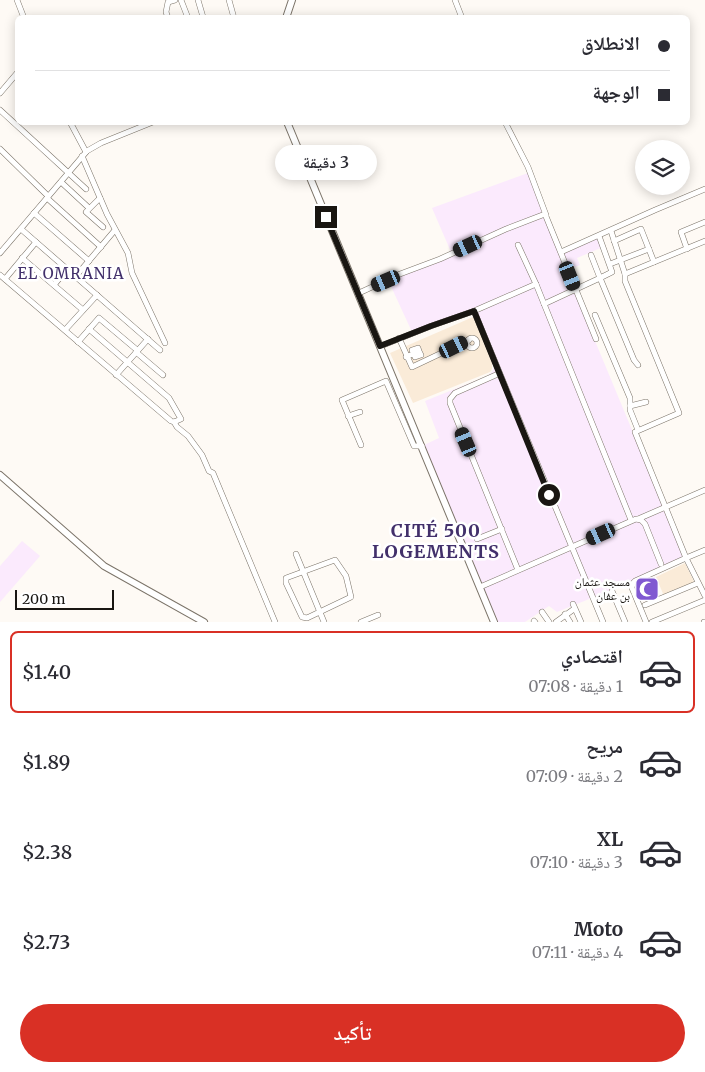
<!DOCTYPE html>
<html lang="ar">
<head>
<meta charset="utf-8">
<style>
  body { margin:0; font-family:Merriweather,"Noto Naskh Arabic",serif; background:#f7f7f7; color:#2b2b33; direction:rtl; height:100vh; display:flex; flex-direction:column; font-size:19px; white-space:nowrap }
  * { box-sizing:border-box; margin:0 }
  p { font-size:16px; color:#7c7c81 }
  .icon { flex:none; width:28px; height:28px; fill:none; stroke:currentColor; stroke-width:2; stroke-linecap:round; stroke-linejoin:round }
  .map { position:relative; height:622px; overflow:hidden; direction:ltr }
  .details { display:flex; flex-direction:column; background:#fff; flex:1 }
  .details>* { flex:none }
  .hud { position:absolute; left:15px; top:15px; width:675px; height:110px; border-radius:8px; box-shadow:0 2px 12px #0003; direction:rtl; display:grid; align-content:center; height:110px; padding:0 20px; background:#fff }
  .tools { position:absolute; left:635px; top:140px; display:grid; gap:10px }
  .tools a { display:grid; place-items:center; width:55px; height:55px; border-radius:50%; background:#fff; box-shadow:0 2px 12px #0003; font-size:25px }
  .scale { position:absolute; left:15px; bottom:12px; width:99px; box-sizing:border-box; padding-left:5px; border:2px solid #191612; border-top:0; font-size:14px; line-height:18px; white-space:nowrap; color:#191612; -webkit-text-stroke:4px #fff; paint-order:stroke }
  .end { position:absolute; width:22px; height:22px; margin:-11px; border:6px solid #191612; background:#fff; box-shadow:0 0 0 2px #fff }
  .from { border-radius:50% }
  .bubble { position:absolute; height:35px; border-radius:18px; background:#fff; box-shadow:0 2px 12px #0003; font-size:16px; font-weight:600; line-height:35px; text-align:center; direction:rtl }
  .car { position:absolute; width:15px; height:30px; margin:-15px -8px; border-radius:6px; box-shadow:0 0 4px 1px #0007; background:linear-gradient(#222 24%,#8ab4d8 0 40%,#222 0 76%,#8ab4d8 0 86%,#222 0) }
  .hud b { display:flex; align-items:center; gap:18px; height:48px; font-size:19px }
  .hud b+b { border-top:1px solid #e1e1e2 }
  .hud i { width:12px; height:12px; background:#2b2b33 }
  ul { padding:9px 0 0; list-style:none }
  li { display:flex; align-items:center; gap:15px; height:82px; margin:0 10px 8px; padding:0 10px; border:2px solid transparent; border-radius:8px }
  li div { flex:1 }
  li b { display:block; font-size:19px }
  li em { font-style:normal; font-weight:600 }
  li.current { border-color:#d93025 }
  li>.icon { width:45px; height:45px; stroke-width:1.5 }
  .cta { display:flex; gap:10px; margin-top:auto; padding:10px 20px }
  .cta a { flex:1; height:58px; border-radius:30px; background:#d93025; color:#fff; font-size:20px; font-weight:600; line-height:58px; text-align:center }
  .map>svg:first-child { display:block }
  .industrial { fill:#fbeafd }
  .built { fill:#faebd8 }
  .lines { fill:none; stroke-linecap:round; stroke-linejoin:round }
  .minor-casing { stroke:#7c7469; stroke-width:6 }
  .major-casing { stroke:#7c7469; stroke-width:8 }
  .minor { stroke:#fff; stroke-width:5 }
  .major { stroke:#fff; stroke-width:6 }
  .route { stroke:#191612; stroke-width:6 }
  .labels { text-anchor:middle; stroke-width:5; stroke-linejoin:round; paint-order:stroke }
  .poi-label { font-size:12px; fill:#191612; stroke:#fff; text-anchor:end }
  .quarter-label { font-size:15px; letter-spacing:1px; fill:#42306b; stroke:#fff }
  .district-label { font-size:18px; font-weight:bold; letter-spacing:1px; fill:#42306b; stroke:#fff }
</style>
</head>
<body>
<div class="map">
<svg width="705" height="622" viewBox="0 0 705 622">
  <rect width="100%" height="100%" fill="#fefaf5"/>
  <g class="industrial">
    <path d="M528 173 559 253 599 237 603 247 577 258 580 265 566 271 686 560 557 612 549 606 525 622H497L424 445 439 438 425 401 487 376 492 372 494 367 472 310 413 334 388 280 451 252 432 208Z"/>
    <path d="M22 541 40 556 0 602V566Z"/>
  </g>
  <g class="built">
    <path d="M473 317 492 363V369L490 372 413 403 390 353Z"/>
    <path d="M685 563 695 584 664 596 656 577Z"/>
  </g>
  <g class="lines">
    <g class="minor-casing">
      <g id="minor">
        <path d="M17 0 24 18"/>
        <path d="M181 0 188 18"/>
        <path d="M198 0 203 17"/>
        <path d="M229 0 234 18"/>
        <path d="M455 0 462 18"/>
        <path d="M168 18 166 12 168 2 175 0"/>
        <path d="M0 93 18 72"/>
        <path d="M0 110 86 189"/>
        <path d="M70 122 86 152"/>
        <path d="M505 122 528 167 546 215"/>
        <path d="M0 149 48 196"/>
        <path d="M82 156 107 214 128 253 132 273 165 343"/>
        <path d="M61 182 89 208"/>
        <path d="M47 198 101 247"/>
        <path d="M100 198 86 212 103 227"/>
        <path d="M34 213 89 261"/>
        <path d="M21 229 160 350"/>
        <path d="M611 231 625 274V281L679 413 635 432 686 558 705 550"/>
        <path d="M614 241 641 229 654 262"/>
        <path d="M518 245 536 284 631 520"/>
        <path d="M687 249 681 232 705 222"/>
        <path d="M561 252 655 210 705 189"/>
        <path d="M0 253 87 151 101 143 153 122"/>
        <path d="M591 255 600 278 612 272 599 236"/>
        <path d="M22 258 83 310"/>
        <path d="M610 264 649 249"/>
        <path d="M625 274 705 241"/>
        <path d="M0 275 171 421 174 422 181 419 169 398 89 329"/>
        <path d="M76 276 115 230"/>
        <path d="M5 279 36 242"/>
        <path d="M54 285 67 269"/>
        <path d="M359 293 400 274 440 259 506 229 545 214 596 339"/>
        <path d="M544 304 600 278 634 360 638 365"/>
        <path d="M474 311 603 622"/>
        <path d="M595 315 630 398V410L638 430"/>
        <path d="M65 330 97 295"/>
        <circle cx="472" cy="343" r="5"/>
        <path d="M399 338 412 367 469 340"/>
        <path d="M78 342 99 318 137 350"/>
        <path d="M381 346 431 326 474 311 536 284"/>
        <path d="M136 352 163 375"/>
        <path d="M406 357 419 351 418 348 412 350 415 357 421 355 419 351"/>
        <path d="M498 374 455 393 450 399V403L518 570"/>
        <path d="M116 375 148 339"/>
        <path d="M630 406 646 402"/>
        <path d="M348 416 360 412"/>
        <path d="M174 422 177 427 188 436 202 455 209 471 213 473 275 622"/>
        <path d="M361 445 342 400 386 381 414 446H422"/>
        <path d="M638 519 705 490"/>
        <path d="M477 539 502 529"/>
        <path d="M296 554 324 622"/>
        <path d="M335 560 346 576 351 597 307 618 302 617 286 583V578Z"/>
        <path d="M480 587 636 519 641 520 645 524 661 564"/>
        <path d="M612 591 625 622"/>
        <path d="M573 604 581 622"/>
        <path d="M645 605 698 583"/>
        <path d="M542 612 549 622"/>
        <path d="M565 614 570 622"/>
        <path d="M534 621 535 622"/>
        <path d="M361 622 378 615"/>
        <path d="M556 622 574 609"/>
        <path d="M646 622 632 588 633 583 635 581 686 558 705 596"/>
        <path d="M652 622 705 600"/>
        <path d="M704 622H705"/>
      </g>
    </g>
    <g class="major-casing">
      <g id="major">
        <path d="M286 18 292 0"/>
        <path d="M287 122 494 622"/>
        <path d="M0 475 104 566 204 622"/>
      </g>
    </g>
    <use href="#minor" class="minor"/>
    <use href="#major" class="major"/>
  </g>
  <g class="lines">
    <path class="route" d="M326 217 380 346 431 326 474 311 549 495"/>
  </g>
  <defs>
    <g id="mosque-square" transform="scale(1.25)"><rect x="-9" y="-9" width="18" height="18" rx="4" fill="#8058d1" stroke="#fff"/><path d="M3.5-4.9A6 6 0 1 0 3.5 4.9A5 5 0 1 1 3.5-4.9Z" fill="#fff"/></g>
  </defs>
  <g fill-rule="evenodd">
    <use href="#mosque-square" x="647" y="589"/>
  </g>
  <g class="labels">
    <g class="poi-label">
      <text x="630" y="586">مسجد عثمان<tspan x="630" dy="14">بن عفان</tspan></text>
    </g>
    <g class="quarter-label">
      <text x="71" y="279">EL OMRANIA</text>
    </g>
    <g class="district-label">
      <text x="436" y="537">CITÉ 500<tspan x="436" dy="21">LOGEMENTS</tspan></text>
    </g>
  </g>
</svg>
<div class="tools">
<a><svg class="icon" aria-label="layers" viewBox="0 0 24 24"><path d="M12 4l9 5-9 5-9-5zM3 14l9 5 9-5"/></svg></a>
</div>
<div class="scale">200 m</div>
<i class="end from" style="left:549px;top:495px"></i>
<i class="end" style="left:326px;top:217px"></i>
<div class="bubble" style="left:275px;top:145px;width:102px">3 دقيقة</div>
<i class="car" style="left:468px;top:246px;rotate:245deg"></i>
<i class="car" style="left:570px;top:276px;rotate:158deg"></i>
<i class="car" style="left:386px;top:281px;rotate:247deg"></i>
<i class="car" style="left:454px;top:347px;rotate:64deg"></i>
<i class="car" style="left:466px;top:442px;rotate:337deg"></i>
<i class="car" style="left:601px;top:534px;rotate:246deg"></i>
<div class="hud">
<b><i class="from"></i>الانطلاق</b>
<b><i></i>الوجهة</b>
</div>
</div>
<section class="details">
<ul>
<li class="current"><svg class="icon" aria-label="car" viewBox="0 0 24 24"><path d="M5 17H2v-5l4-1 3-4h7l3 4 3 1v5h-3M9 17h6M6 11h13"/><circle cx="7" cy="17" r="2"/><circle cx="17" cy="17" r="2"/></svg><div><b>اقتصادي</b><p>1 دقيقة · 07:08</p></div><em>$1.40</em></li>
<li><svg class="icon" aria-label="car" viewBox="0 0 24 24"><path d="M5 17H2v-5l4-1 3-4h7l3 4 3 1v5h-3M9 17h6M6 11h13"/><circle cx="7" cy="17" r="2"/><circle cx="17" cy="17" r="2"/></svg><div><b>مريح</b><p>2 دقيقة · 07:09</p></div><em>$1.89</em></li>
<li><svg class="icon" aria-label="car" viewBox="0 0 24 24"><path d="M5 17H2v-5l4-1 3-4h7l3 4 3 1v5h-3M9 17h6M6 11h13"/><circle cx="7" cy="17" r="2"/><circle cx="17" cy="17" r="2"/></svg><div><b>XL</b><p>3 دقيقة · 07:10</p></div><em>$2.38</em></li>
<li><svg class="icon" aria-label="car" viewBox="0 0 24 24"><path d="M5 17H2v-5l4-1 3-4h7l3 4 3 1v5h-3M9 17h6M6 11h13"/><circle cx="7" cy="17" r="2"/><circle cx="17" cy="17" r="2"/></svg><div><b>Moto</b><p>4 دقيقة · 07:11</p></div><em>$2.73</em></li>
</ul>
<div class="cta"><a>تأكيد</a></div>
</section>
</body>
</html>
